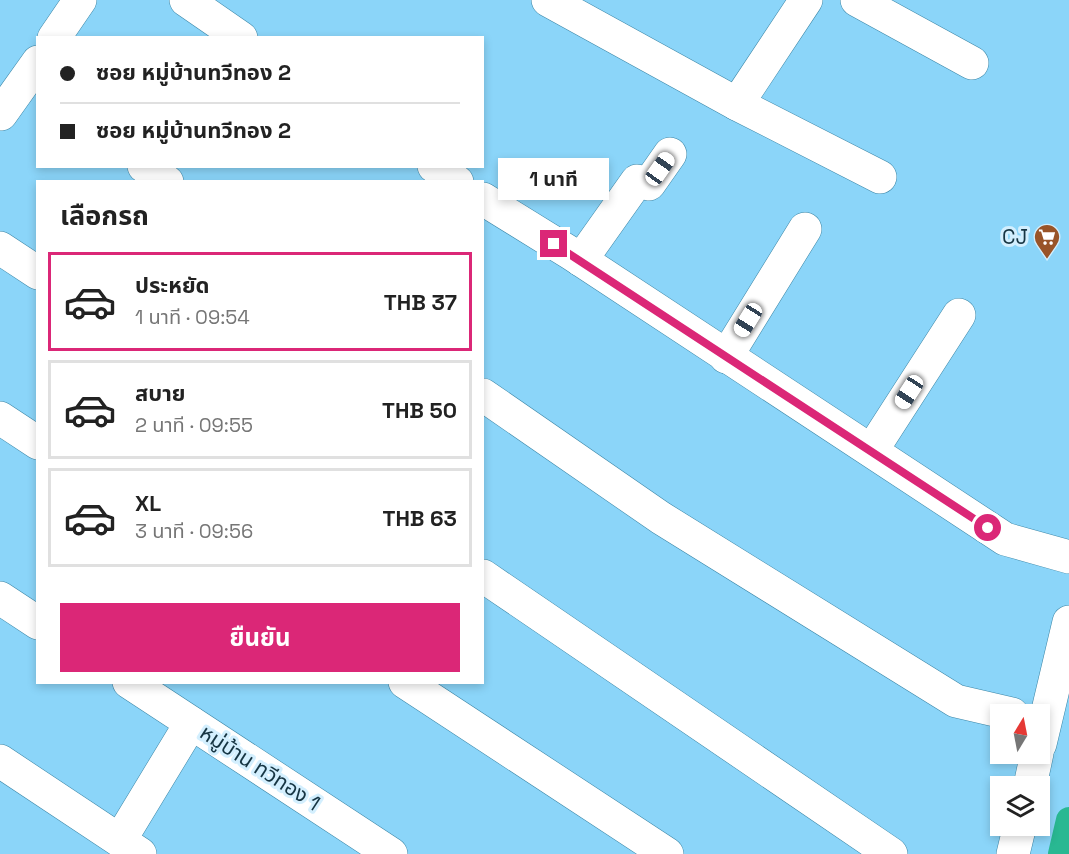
<!DOCTYPE html>
<html lang="th">
<head>
<meta charset="utf-8">
<style>
  body { margin:0; font-family:"Space Grotesk","Noto Sans Thai",sans-serif; background:#f2f2f2; color:#222; height:100vh; display:flex; flex-direction:column; font-size:22px; white-space:nowrap }
  * { box-sizing:border-box; margin:0 }
  p { font-size:20px; color:#767676 }
  .icon { flex:none; width:33px; height:33px; fill:none; stroke:currentColor; stroke-width:2; stroke-linecap:round; stroke-linejoin:round }
  .map { position:relative; flex:1; overflow:hidden }
  .details { position:absolute; left:36px; top:180px; width:448px; height:504px; display:flex; flex-direction:column; background:#fff; border-radius:0px; box-shadow:0 3px 9px #0003 }
  .details>* { flex:none }
  .hud { position:absolute; left:36px; top:36px; width:448px; height:132px; border-radius:0px; box-shadow:0 3px 9px #0003; display:grid; align-content:center; height:132px; padding:0 24px; background:#fff }
  .needle { width:39px; rotate:10deg }
  .fabs { position:absolute; left:990px; top:704px; display:grid; gap:12px }
  .fabs a { display:grid; place-items:center; width:60px; height:60px; border-radius:0px; background:#fff; box-shadow:0 3px 9px #0003; font-size:30px }
  .end { position:absolute; width:27px; height:27px; margin:-14px; border:8px solid #db2777; background:#fff; box-shadow:0 0 0 3px #fff }
  .from { border-radius:50% }
  .bubble { position:absolute; height:42px; border-radius:0px; background:#fff; box-shadow:0 3px 9px #0003; font-size:20px; font-weight:700; line-height:42px; text-align:center }
  .car { position:absolute; width:18px; height:36px; margin:-18px -9px; border-radius:8px; box-shadow:0 0 4px 2px #0007; background:linear-gradient(#fff 24%,#345 0 40%,#fff 0 76%,#345 0 86%,#fff 0) }
  .hud b { display:flex; align-items:center; gap:21px; height:57px; font-size:22px }
  .hud b+b { border-top:2px solid #e0e0e0 }
  .hud i { width:15px; height:15px; background:#222 }
  ul { padding:0; list-style:none }
  li { display:flex; align-items:center; gap:18px; height:99px; margin:0 12px 9px; padding:0 12px; border:3px solid #e0e0e0; border-radius:0px }
  li div { flex:1 }
  li b { display:block; font-size:22px }
  li em { font-style:normal; font-weight:700 }
  li.selected { border-color:#db2777 }
  li>.icon { width:54px; height:54px; stroke-width:1.5 }
  h2 { padding:0 24px; font-size:27px; line-height:72px }
  .primary-button { display:flex; gap:12px; margin-top:auto; padding:12px 24px }
  .primary-button a { flex:1; height:69px; border-radius:0px; background:#db2777; color:#fff; font-size:24px; font-weight:700; line-height:69px; text-align:center }
  .map>svg:first-child { display:block }
  .lines { fill:none; stroke-linecap:round; stroke-linejoin:round }
  .canal { stroke:#29b892; stroke-width:26 }
  .minor-casing { stroke:#3b86a7; stroke-width:34 }
  .minor { stroke:#fff; stroke-width:33 }
  .route { stroke:#db2777; stroke-width:8 }
  .labels { text-anchor:middle; stroke-width:6; stroke-linejoin:round; paint-order:stroke }
  .poi-label { font-size:21px; fill:#163543; stroke:#d3effe; text-anchor:end }
  .street-label { font-size:21px; fill:#163543; stroke:#d3effe }
</style>
</head>
<body>
<div class="map">
<svg width="1069" height="854" viewBox="0 0 1069 854">
  <rect width="100%" height="100%" fill="#8bd5f9"/>
  <g class="lines">
    <path class="canal" d="M1061 854 1069 820"/>
    <g class="minor-casing">
      <g id="minor">
        <path d="M186 0 241 38"/>
        <path d="M548 0 737 104 880 177"/>
        <path d="M857 0 972 63"/>
        <path d="M54 38 80 0"/>
        <path d="M737 104 806 0"/>
        <path d="M1 114 38 62"/>
        <path d="M144 166 167 182"/>
        <path d="M434 166 457 182"/>
        <path d="M483 199 572 254 1005 539 1069 557"/>
        <path d="M0 248 38 273"/>
        <path d="M581 260 637 181 649 184 670 154"/>
        <path d="M726 357 805 229"/>
        <path d="M483 395 661 518 956 701 1012 714"/>
        <path d="M0 418 38 443"/>
        <path d="M872 450 959 315"/>
        <path d="M483 576 891 854"/>
        <path d="M0 598 38 623"/>
        <path d="M129 682 391 854"/>
        <path d="M405 682 667 854"/>
        <path d="M1040 744 1069 622"/>
        <path d="M0 761 140 854"/>
        <path d="M1030 786 1037 753"/>
        <path d="M120 840 191 723"/>
        <path d="M1013 854 1020 825"/>
      </g>
    </g>
    <use href="#minor" class="minor"/>
  </g>
  <g class="lines">
    <path class="route" d="M554 244 988 528"/>
  </g>
  <defs>
    <g id="supermarket-pin" transform="scale(1.35)"><path d="M0 17L-7.5 6A9.5 9.5 0 1 1 7.5 6Z" fill="#995428" stroke="#d3effe"/><path d="M-6-5.5h2.5l.6 2H6L4.5 2H-2.5L-4.4-4H-6ZM-1.5 3.2a1.3 1.3 0 1 0 .1 0ZM3 3.2a1.3 1.3 0 1 0 .1 0Z" fill="#fff"/></g>
  </defs>
  <g fill-rule="evenodd">
    <use href="#supermarket-pin" x="1047" y="237"/>
  </g>
  <g class="labels">
    <g class="poi-label">
      <text x="1028" y="244">CJ</text>
    </g>
    <g class="street-label">
      <text transform="translate(260 768) rotate(33)" y="7">หมู่บ้าน ทวีทอง 1</text>
    </g>
  </g>
</svg>
<div class="fabs">
<a><svg class="needle" viewBox="-14 -14 28 28"><path d="M0-13l5 13h-10z" fill="#e53935"/><path d="M0 13l5-13h-10z" fill="#767676"/></svg></a>
<a><svg class="icon" aria-label="layers" viewBox="0 0 24 24"><path d="M12 4l9 5-9 5-9-5zM3 14l9 5 9-5"/></svg></a>
</div>
<i class="end from" style="left:988px;top:528px"></i>
<i class="end" style="left:554px;top:244px"></i>
<div class="bubble" style="left:498px;top:158px;width:111px">1 นาที</div>
<i class="car" style="left:660px;top:169px;rotate:35deg"></i>
<i class="car" style="left:748px;top:320px;rotate:212deg"></i>
<i class="car" style="left:909px;top:392px;rotate:213deg"></i>
<div class="hud">
<b><i class="from"></i>ซอย หมู่บ้านทวีทอง 2</b>
<b><i></i>ซอย หมู่บ้านทวีทอง 2</b>
</div>
<section class="details">
<h2>เลือกรถ</h2>
<ul>
<li class="selected"><svg class="icon" aria-label="car" viewBox="0 0 24 24"><path d="M5 17H2v-5l4-1 3-4h7l3 4 3 1v5h-3M9 17h6M6 11h13"/><circle cx="7" cy="17" r="2"/><circle cx="17" cy="17" r="2"/></svg><div><b>ประหยัด</b><p>1 นาที · 09:54</p></div><em>THB 37</em></li>
<li><svg class="icon" aria-label="car" viewBox="0 0 24 24"><path d="M5 17H2v-5l4-1 3-4h7l3 4 3 1v5h-3M9 17h6M6 11h13"/><circle cx="7" cy="17" r="2"/><circle cx="17" cy="17" r="2"/></svg><div><b>สบาย</b><p>2 นาที · 09:55</p></div><em>THB 50</em></li>
<li><svg class="icon" aria-label="car" viewBox="0 0 24 24"><path d="M5 17H2v-5l4-1 3-4h7l3 4 3 1v5h-3M9 17h6M6 11h13"/><circle cx="7" cy="17" r="2"/><circle cx="17" cy="17" r="2"/></svg><div><b>XL</b><p>3 นาที · 09:56</p></div><em>THB 63</em></li>
</ul>
<div class="primary-button"><a>ยืนยัน</a></div>
</section>
</div>
</body>
</html>
